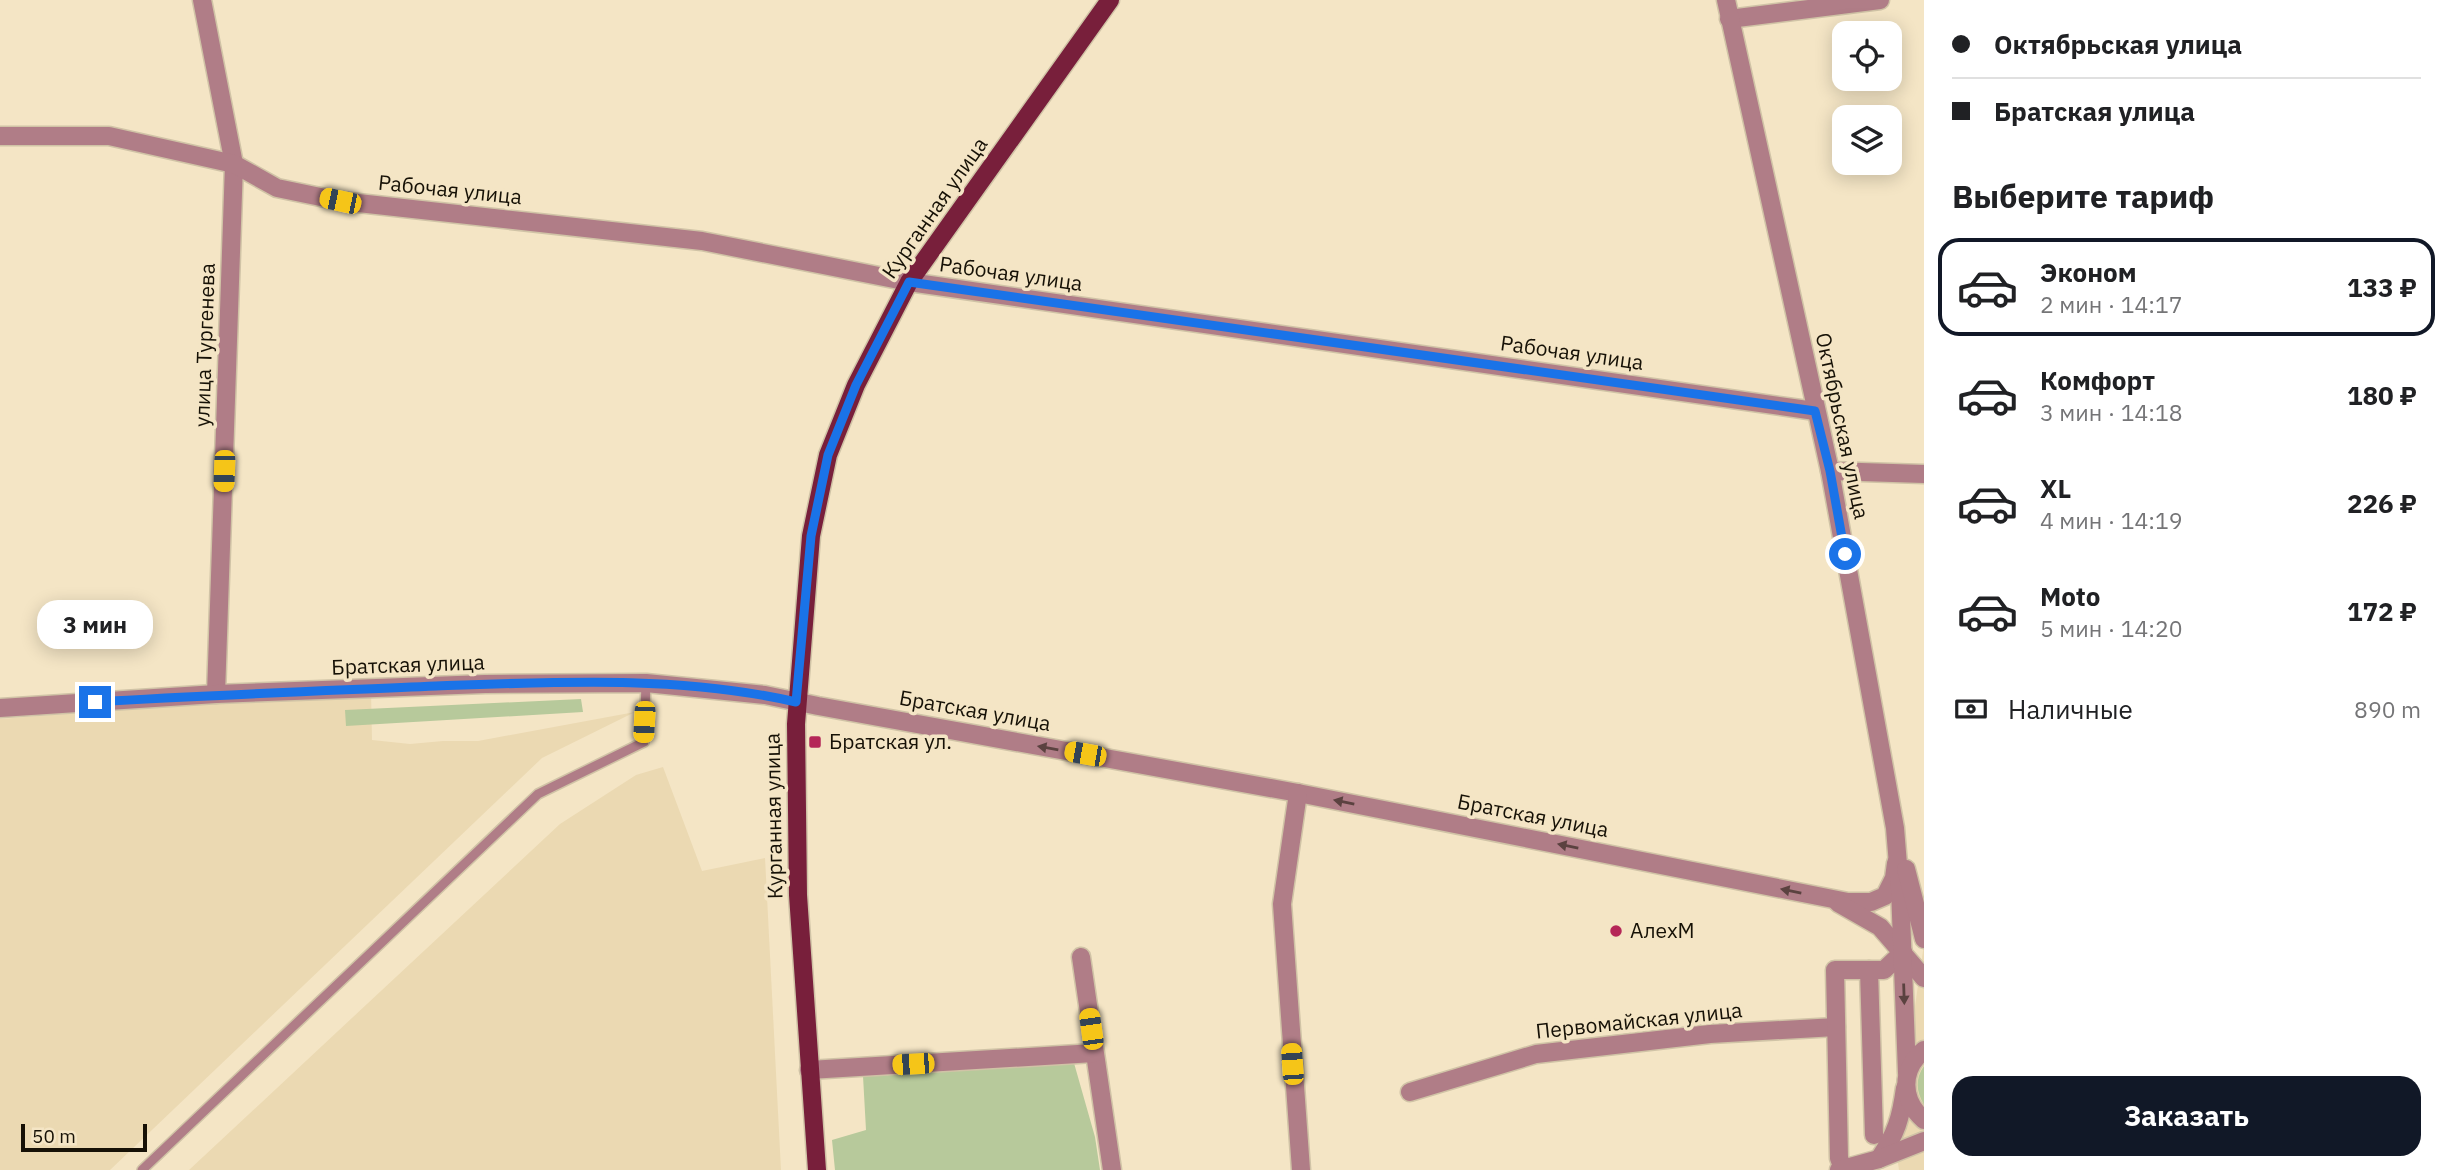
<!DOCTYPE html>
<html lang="ru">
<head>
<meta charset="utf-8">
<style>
  body { margin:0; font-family:"IBM Plex Sans",sans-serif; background:#f2f2f2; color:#202124; height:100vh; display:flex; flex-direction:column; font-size:26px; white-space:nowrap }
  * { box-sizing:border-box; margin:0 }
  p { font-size:23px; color:#757577 }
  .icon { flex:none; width:38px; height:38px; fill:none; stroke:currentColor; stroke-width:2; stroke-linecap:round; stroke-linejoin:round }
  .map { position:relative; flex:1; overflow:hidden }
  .details { display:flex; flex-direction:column; background:#fff; width:525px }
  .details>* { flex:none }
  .guide { display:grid; align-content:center; height:154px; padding:0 28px; background:#fff }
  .fabs { position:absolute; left:1832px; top:21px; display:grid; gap:14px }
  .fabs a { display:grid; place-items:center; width:70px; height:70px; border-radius:14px; background:#fff; box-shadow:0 4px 18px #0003; font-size:35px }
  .scale { position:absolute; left:21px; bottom:18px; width:126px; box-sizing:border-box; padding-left:7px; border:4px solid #161106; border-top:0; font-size:19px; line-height:24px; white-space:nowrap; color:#161106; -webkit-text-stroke:5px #f4e5c5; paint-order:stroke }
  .end { position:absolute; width:32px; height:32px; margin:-16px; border:9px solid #1a73e8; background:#fff; box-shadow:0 0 0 4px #fff }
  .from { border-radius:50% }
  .bubble { position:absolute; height:49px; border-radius:21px; background:#fff; box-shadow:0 4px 18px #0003; font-size:23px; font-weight:700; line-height:49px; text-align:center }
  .car { position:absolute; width:21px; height:42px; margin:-21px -10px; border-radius:9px; box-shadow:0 0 5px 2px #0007; background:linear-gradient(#f5c518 24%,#345 0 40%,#f5c518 0 76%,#345 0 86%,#f5c518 0) }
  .guide b { display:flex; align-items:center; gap:24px; height:66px; font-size:26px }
  .guide b+b { border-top:2px solid #e0e0e0 }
  .guide i { width:18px; height:18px; background:#202124 }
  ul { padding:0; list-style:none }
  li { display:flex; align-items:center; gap:21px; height:98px; margin:0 14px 10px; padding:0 14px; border:4px solid transparent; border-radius:21px }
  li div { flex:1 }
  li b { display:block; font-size:26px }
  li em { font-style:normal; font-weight:700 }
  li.current { border-color:#111827 }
  li>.icon { width:63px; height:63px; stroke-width:1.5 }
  h2 { padding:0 28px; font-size:32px; line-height:84px }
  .pay { display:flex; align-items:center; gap:18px; height:77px; padding:0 28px; font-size:26px }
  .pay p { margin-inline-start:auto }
  .action { display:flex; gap:14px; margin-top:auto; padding:14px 28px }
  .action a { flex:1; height:80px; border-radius:21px; background:#111827; color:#fff; font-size:28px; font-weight:700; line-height:80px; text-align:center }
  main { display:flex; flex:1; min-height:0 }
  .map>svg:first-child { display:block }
  .built { fill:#ebd9b2 }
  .green { fill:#b7c99b }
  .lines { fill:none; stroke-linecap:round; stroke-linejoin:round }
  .service-casing { stroke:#d0c3a6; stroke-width:12 }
  .minor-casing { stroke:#d0c3a6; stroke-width:21 }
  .tertiary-casing { stroke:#d0c3a6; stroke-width:21 }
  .primary-casing { stroke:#d0c3a6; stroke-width:21 }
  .service { stroke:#b07d87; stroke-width:9 }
  .minor { stroke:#b07d87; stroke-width:18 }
  .tertiary { stroke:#b07d87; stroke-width:18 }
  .primary { stroke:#781f3b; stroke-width:18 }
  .oneway { fill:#5b4240 }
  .route { stroke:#1a73e8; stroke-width:9 }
  .poi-dot { fill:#b52657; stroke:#f4e5c5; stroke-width:2.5 }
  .labels { text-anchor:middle; stroke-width:7; stroke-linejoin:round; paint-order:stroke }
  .street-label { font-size:21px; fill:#161106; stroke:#f4e5c5 }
  .poi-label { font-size:21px; fill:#161106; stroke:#f4e5c5; text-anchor:start }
</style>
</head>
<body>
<main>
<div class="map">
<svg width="1924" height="1170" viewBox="0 0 1924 1170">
  <rect width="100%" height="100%" fill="#f4e5c5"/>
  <g class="built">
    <path d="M371 690 372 740 410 744 443 741H478L635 712 542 758 110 1170H0V719Z"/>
    <path d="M663 767 702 871 765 858 781 1170H189L560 824 636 775Z"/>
    <path d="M1924 944V1170H1899L1895 1144Z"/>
  </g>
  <g class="green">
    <path d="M581 699 583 712 346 726 345 710Z"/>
    <path d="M1074 1063 1095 1137 1100 1170H835L832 1140 866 1130 863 1076Z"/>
    <path d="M1924 1066V1105C1916 1091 1915 1079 1924 1066Z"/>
  </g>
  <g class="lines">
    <g class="service-casing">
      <path id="service" d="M142 1170 538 794 644 742 646 683"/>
    </g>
    <g class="minor-casing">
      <g id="minor">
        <path d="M202 0 234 164 216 694"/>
        <path d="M1729 19 1880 0"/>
        <path d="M0 136H109L234 164 277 188 340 201 702 241 909 282 1815 411"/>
        <path d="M1830 471 1924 474"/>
        <path d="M0 708 216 694 485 684 646 683 765 695 818 706 1298 793 1848 902H1871L1885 896 1894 878 1896 863"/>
        <path d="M1298 793 1282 904 1301 1170"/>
        <path d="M1838 903 1880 927 1924 978"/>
        <path d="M1081 957 1112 1170"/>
        <path d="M1869 970 1874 1135"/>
        <path d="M809 1070 1094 1053"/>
        <path d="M1410 1092 1536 1054 1710 1034 1836 1027"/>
        <path d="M1879 1159C1896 1134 1901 1118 1905 1088"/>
        <path d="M1843 1169 1839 1158 1835 970H1884L1903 952"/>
        <path d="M1839 1170 1879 1159 1924 1141"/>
      </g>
    </g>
    <g class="tertiary-casing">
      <g id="tertiary">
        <path d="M1726 0 1830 471 1895 828 1900 889 1907 1073"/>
        <path d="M1906 869 1924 939"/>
        <path d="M1924 1050C1900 1070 1901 1100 1924 1120"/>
      </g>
    </g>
    <g class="primary-casing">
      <path id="primary" d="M817 1170 798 895 796 724 811 536 828 455 856 385 909 282 1110 0"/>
    </g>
    <use href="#service" class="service"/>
    <use href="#minor" class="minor"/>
    <use href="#tertiary" class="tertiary"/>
    <use href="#primary" class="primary"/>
  </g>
  <defs><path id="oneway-solid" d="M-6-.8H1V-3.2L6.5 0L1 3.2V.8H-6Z" transform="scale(1.75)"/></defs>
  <g class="oneway">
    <use href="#oneway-solid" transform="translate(1048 748) rotate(-170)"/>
    <use href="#oneway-solid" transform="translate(1344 802) rotate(-169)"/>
    <use href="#oneway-solid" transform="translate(1568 846) rotate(-169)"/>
    <use href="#oneway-solid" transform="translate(1791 891) rotate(-169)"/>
    <use href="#oneway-solid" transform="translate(1904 994) rotate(88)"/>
  </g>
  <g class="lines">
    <path class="route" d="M95 702C209 695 322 691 436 686 555 682 679 675 796 702L811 536 828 455 856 385 909 282 1815 411 1830 471 1845 554"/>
  </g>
  <g class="poi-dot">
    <rect x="808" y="735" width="14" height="14" rx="3.5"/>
    <circle cx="1616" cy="931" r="7"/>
  </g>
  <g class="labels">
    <g class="street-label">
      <text transform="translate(450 190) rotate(6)" y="7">Рабочая улица</text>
      <text transform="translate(935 208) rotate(-55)" y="7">Курганная улица</text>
      <text transform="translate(1011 274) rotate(8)" y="7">Рабочая улица</text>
      <text transform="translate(205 345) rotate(-88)" y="7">улица Тургенева</text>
      <text transform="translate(1572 353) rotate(8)" y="7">Рабочая улица</text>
      <text transform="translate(1842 426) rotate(78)" y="7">Октябрьская улица</text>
      <text transform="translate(408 665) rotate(-2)" y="7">Братская улица</text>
      <text transform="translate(975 711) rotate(10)" y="7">Братская улица</text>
      <text transform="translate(774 816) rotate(-91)" y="7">Курганная улица</text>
      <text transform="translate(1533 816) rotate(11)" y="7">Братская улица</text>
      <text transform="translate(1639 1021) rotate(-6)" y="7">Первомайская улица</text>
    </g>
    <g class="poi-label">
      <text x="829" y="749">Братская ул.</text>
      <text x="1630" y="938">АлехМ</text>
    </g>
  </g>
</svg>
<div class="fabs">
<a><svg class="icon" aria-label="locate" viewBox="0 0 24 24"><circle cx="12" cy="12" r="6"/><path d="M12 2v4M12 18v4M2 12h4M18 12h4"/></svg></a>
<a><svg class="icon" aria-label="layers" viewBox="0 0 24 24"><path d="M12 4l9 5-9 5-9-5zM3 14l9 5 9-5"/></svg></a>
</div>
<div class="scale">50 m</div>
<i class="end from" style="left:1845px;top:554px"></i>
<i class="end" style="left:95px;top:702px"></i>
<div class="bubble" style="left:37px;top:600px;width:116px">3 мин</div>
<i class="car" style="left:340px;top:201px;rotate:282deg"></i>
<i class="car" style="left:224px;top:471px;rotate:182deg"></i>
<i class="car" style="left:644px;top:722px;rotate:183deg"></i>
<i class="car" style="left:1085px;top:754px;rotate:280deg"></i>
<i class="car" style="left:1091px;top:1029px;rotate:352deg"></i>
<i class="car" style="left:913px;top:1064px;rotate:267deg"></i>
<i class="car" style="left:1292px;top:1064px;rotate:356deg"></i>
</div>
<section class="details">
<div class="guide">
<b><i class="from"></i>Октябрьская улица</b>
<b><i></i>Братская улица</b>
</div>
<h2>Выберите тариф</h2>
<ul>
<li class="current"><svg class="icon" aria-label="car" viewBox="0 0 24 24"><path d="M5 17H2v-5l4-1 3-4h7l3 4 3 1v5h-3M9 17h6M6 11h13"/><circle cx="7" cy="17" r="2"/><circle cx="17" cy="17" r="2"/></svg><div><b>Эконом</b><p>2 мин · 14:17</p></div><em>133 ₽</em></li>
<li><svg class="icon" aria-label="car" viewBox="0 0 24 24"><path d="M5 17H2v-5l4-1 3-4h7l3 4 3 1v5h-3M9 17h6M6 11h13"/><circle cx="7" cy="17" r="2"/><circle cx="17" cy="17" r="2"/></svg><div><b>Комфорт</b><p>3 мин · 14:18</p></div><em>180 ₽</em></li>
<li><svg class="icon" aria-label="car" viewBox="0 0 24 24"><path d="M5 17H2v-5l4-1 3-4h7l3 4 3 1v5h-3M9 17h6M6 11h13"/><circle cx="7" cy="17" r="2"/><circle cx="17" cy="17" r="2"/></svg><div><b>XL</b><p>4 мин · 14:19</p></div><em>226 ₽</em></li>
<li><svg class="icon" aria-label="car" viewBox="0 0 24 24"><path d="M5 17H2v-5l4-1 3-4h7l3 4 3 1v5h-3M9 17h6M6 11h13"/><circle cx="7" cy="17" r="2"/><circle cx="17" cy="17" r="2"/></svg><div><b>Moto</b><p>5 мин · 14:20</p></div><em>172 ₽</em></li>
</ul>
<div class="pay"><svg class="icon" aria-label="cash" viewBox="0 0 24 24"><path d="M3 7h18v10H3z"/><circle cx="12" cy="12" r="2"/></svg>Наличные<p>890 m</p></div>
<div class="action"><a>Заказать</a></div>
</section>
</main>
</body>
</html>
